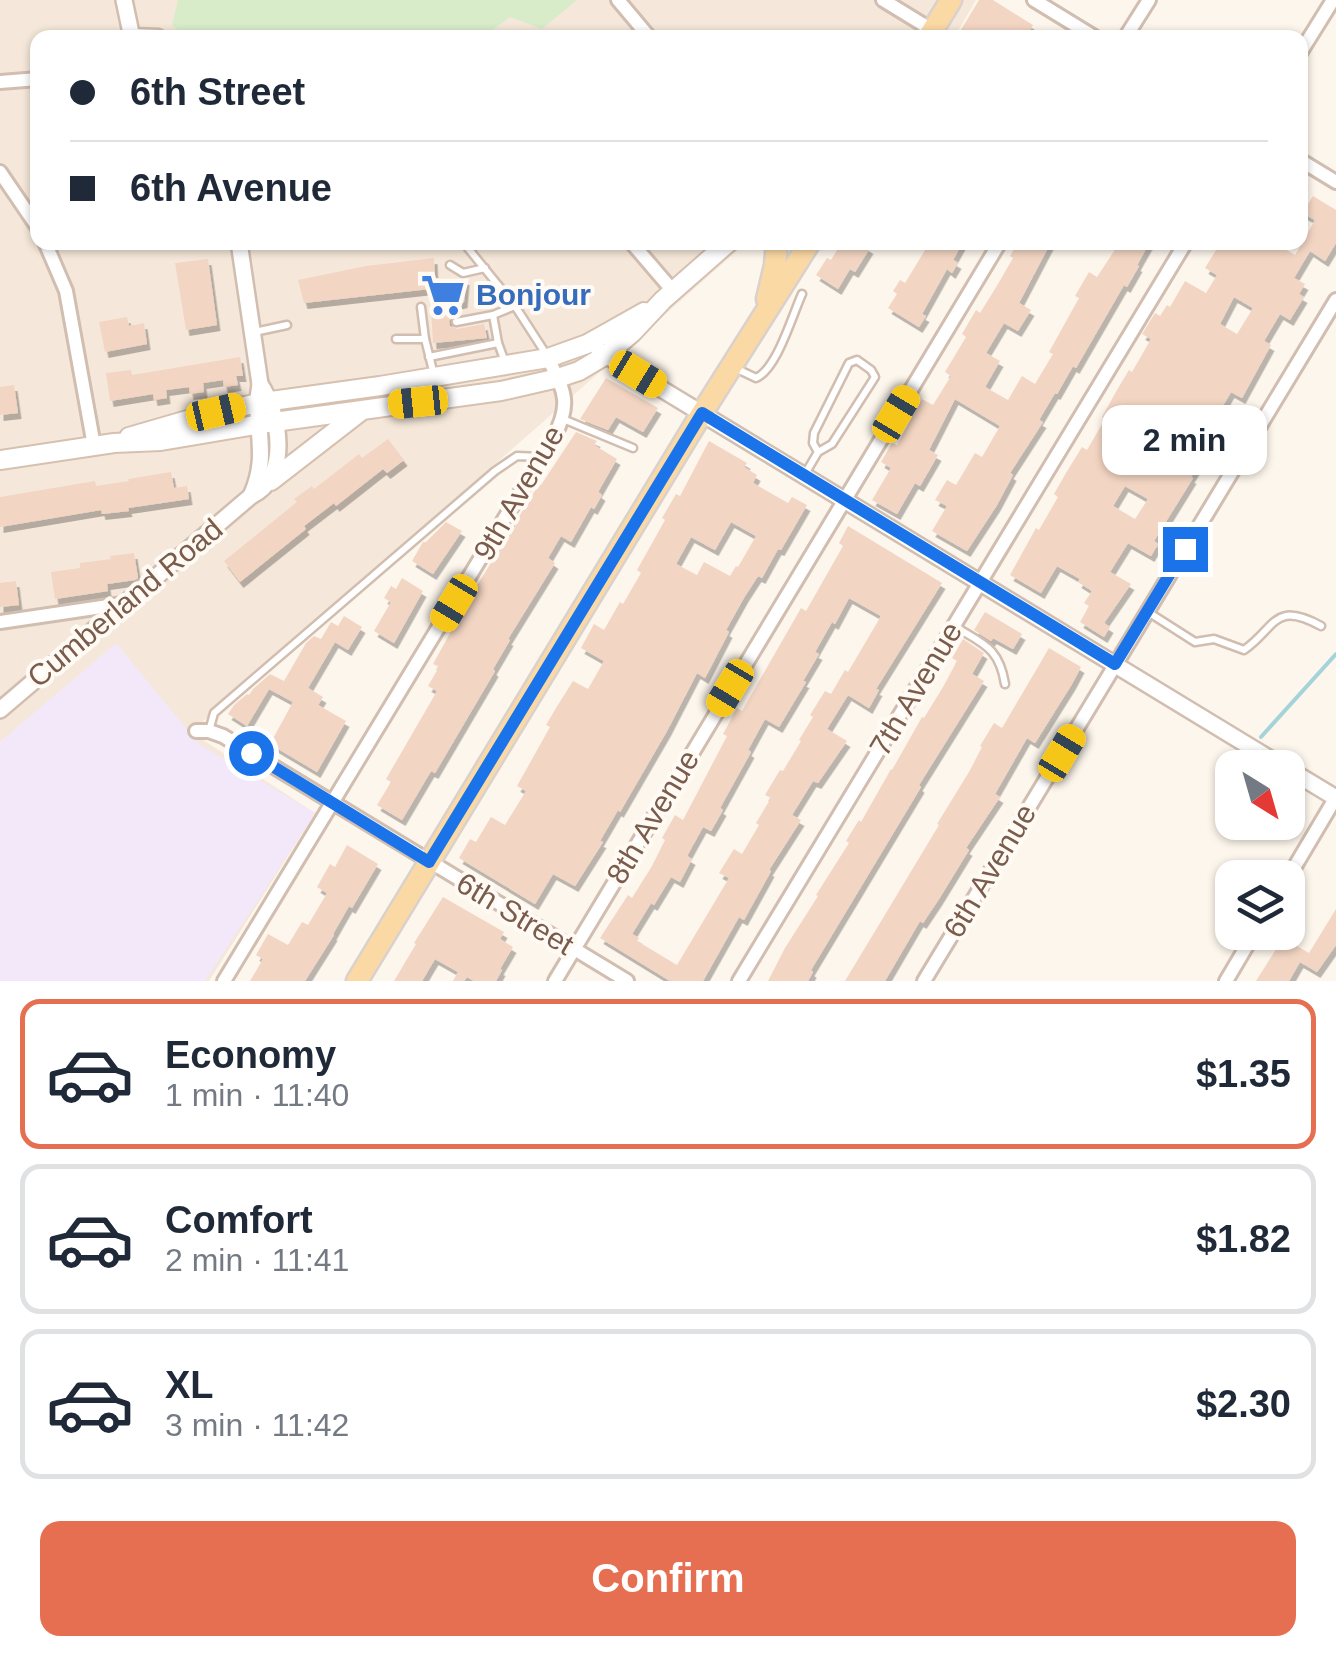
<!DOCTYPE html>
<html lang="en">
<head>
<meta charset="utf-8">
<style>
  body { margin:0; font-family:Arial,sans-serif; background:#f2f2f3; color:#1f2937; height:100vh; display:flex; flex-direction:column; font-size:38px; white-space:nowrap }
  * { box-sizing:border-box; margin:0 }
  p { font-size:32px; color:#747a83 }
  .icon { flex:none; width:55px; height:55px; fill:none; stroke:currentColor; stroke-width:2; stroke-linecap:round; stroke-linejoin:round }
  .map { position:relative; height:981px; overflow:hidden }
  .side { display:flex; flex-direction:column; background:#fff; flex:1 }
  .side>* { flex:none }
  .top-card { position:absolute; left:30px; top:30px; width:1278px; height:220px; border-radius:20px; box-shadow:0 2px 8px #0004; display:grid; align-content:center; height:220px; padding:0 40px; background:#fff }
  .needle { width:65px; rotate:143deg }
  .tools { position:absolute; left:1215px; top:750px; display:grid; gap:20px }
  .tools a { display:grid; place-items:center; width:90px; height:90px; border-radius:20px; background:#fff; box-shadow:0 2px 8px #0004; font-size:50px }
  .end { position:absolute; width:45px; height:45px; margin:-22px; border:12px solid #1a73e8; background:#fff; box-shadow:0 0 0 5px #fff }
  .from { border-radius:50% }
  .bubble { position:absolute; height:70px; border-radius:20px; background:#fff; box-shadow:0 2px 8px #0004; font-size:32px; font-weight:700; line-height:70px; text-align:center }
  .car { position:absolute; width:30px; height:60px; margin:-30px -15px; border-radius:12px; box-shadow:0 0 8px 2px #0007; background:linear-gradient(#f5c518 24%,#345 0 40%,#f5c518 0 76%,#345 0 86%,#f5c518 0) }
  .top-card b { display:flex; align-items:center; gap:35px; height:95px; font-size:38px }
  .top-card b+b { border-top:2px solid #e0e1e3 }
  .top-card i { width:25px; height:25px; background:#1f2937 }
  ul { padding:18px 0 0; list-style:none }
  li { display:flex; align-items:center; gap:30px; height:150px; margin:0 20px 15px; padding:0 20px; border:5px solid #e0e1e3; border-radius:20px }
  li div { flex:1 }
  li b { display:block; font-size:38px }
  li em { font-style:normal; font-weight:700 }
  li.active { border-color:#e76f51 }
  li>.icon { width:90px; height:90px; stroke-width:1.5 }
  .action { display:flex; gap:20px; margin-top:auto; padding:20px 40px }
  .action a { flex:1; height:115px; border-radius:20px; background:#e76f51; color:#fff; font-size:40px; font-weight:700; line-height:115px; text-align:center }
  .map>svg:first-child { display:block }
  .residential { fill:#f5e8da }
  .education { fill:#f3e8fa }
  .green { fill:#d8ecc9 }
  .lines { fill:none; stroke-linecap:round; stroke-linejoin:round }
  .stream { stroke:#a5d3da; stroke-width:4 }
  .building { fill:#f3d5c3; fill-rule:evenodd; filter:url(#shadow) }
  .service-casing { stroke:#d1beb0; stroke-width:11 }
  .minor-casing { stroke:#d1beb0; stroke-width:18 }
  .tertiary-casing { stroke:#d1beb0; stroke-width:20 }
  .secondary-casing { stroke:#d6c0b0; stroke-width:22 }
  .primary-casing { stroke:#dad1cd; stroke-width:25 }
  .service { stroke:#fff; stroke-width:6 }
  .minor { stroke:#fff; stroke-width:12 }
  .tertiary { stroke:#fff; stroke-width:15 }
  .secondary { stroke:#fff; stroke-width:18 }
  .primary { stroke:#fbd9a5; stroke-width:20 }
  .route { stroke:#1a73e8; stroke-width:12 }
  .labels { text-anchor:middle; stroke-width:8; stroke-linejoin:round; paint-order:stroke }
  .shop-label { font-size:30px; font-weight:bold; fill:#366cbe; stroke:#fffaf3; text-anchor:start }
  .street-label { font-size:30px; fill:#7a5c4d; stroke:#fffaf3 }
</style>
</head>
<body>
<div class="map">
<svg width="1336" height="981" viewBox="0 0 1336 981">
  <defs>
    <filter id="shadow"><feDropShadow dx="3.5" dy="6" stdDeviation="0" flood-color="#0004"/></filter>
  </defs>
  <rect width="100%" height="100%" fill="#fdf6ec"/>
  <path class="residential" d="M0 0H976L954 38H38V242L746 243 191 732 315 813 209 981H0Z"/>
  <path class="education" d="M116 643 200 745 315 813 205 981H0V742Z"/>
  <path class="green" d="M178 0H577L542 29 510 17 482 38 186 37 172 25Z"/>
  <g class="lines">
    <path class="stream" d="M1261 737 1336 654"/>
  </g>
  <g class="building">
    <path d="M979 0H993L1033 25 1026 38H956Z"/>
    <path d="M1313 196 1336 210V243L1325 261 1310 251 1294 278 1305 284 1299 294 1304 297 1290 320 1280 314 1264 341 1271 345 1242 398 1231 392 1214 421 1224 427 1212 447 1210 446 1191 477 1193 478 1154 541 1158 544 1151 556 1128 543 1110 572 1131 584 1104 623 1110 627 1104 637 1080 622 1089 606 1084 603 1092 591 1078 582 1080 579 1057 566 1041 593 1010 575 1036 528 1039 530 1058 497 1054 494 1066 473 1082 447 1087 450 1105 419 1102 417 1117 390 1129 370 1132 372 1151 339 1142 334 1155 313 1160 316 1167 305 1170 307 1185 281 1206 293 1217 275 1205 268 1221 242H1273L1295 255 1315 220 1302 213ZM1234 297 1253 308 1237 334 1220 324ZM1173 424 1192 435 1173 467 1154 455ZM1125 486 1148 499 1135 519 1113 506Z"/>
    <path d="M842 242H860L870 248 855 272 850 269 838 289 816 275 827 258 831 260Z"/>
    <path d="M930 242H963L953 260 958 263 952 273 947 269 922 314 926 316 919 327 888 308 897 294 893 291 900 280 905 283Z"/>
    <path d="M1018 242H1051L1019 303 1031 310 1018 331 1004 323 986 353 1000 361 985 387 1008 400 1022 376 1035 384 1053 354 1049 352 1079 298 1075 296 1089 272 1097 277 1120 242H1150L1137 265 1139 266 1127 287 1124 285 1076 368 1073 366 1057 394 1055 393 1039 420 1043 422 1010 473 1013 475 997 505 967 551 932 531 947 506 935 500 947 480 956 485 975 453 982 457 1000 426 955 399 929 450 938 455 920 486 915 483 897 514 872 500 891 468 881 462 892 443 897 445 922 399 933 405 951 376 945 372 966 337 962 334 976 310 980 313 995 289 1013 258 1010 256Z"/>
    <path d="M434 258 435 278 466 279 464 302 453 305 454 316 449 321 450 326 457 329 484 324 487 338 433 343 430 289 304 303 298 280 366 266Z"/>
    <path d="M208 259 217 325 186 330 175 263Z"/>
    <path d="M127 317 129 326 144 323 147 344 105 352 99 322Z"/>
    <path d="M240 357 243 376H236L238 385 224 387 223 380 203 383 204 392 190 394 189 387 166 390 167 398 154 400 153 394 110 401 106 373 131 370 132 375Z"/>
    <path d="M606 378 658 408 643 432 616 417 608 430 580 419Z"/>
    <path d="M14 385 18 413 0 415V387Z"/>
    <path d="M576 432 597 441 594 445 617 459 598 492 602 495 594 509 591 507 571 542 561 536 548 558 555 563 508 639 510 640 493 669 495 671 435 773 431 771 402 820 377 805 391 782 386 779 437 691 428 686 439 667 433 664 470 597 539 484 541 485Z"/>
    <path d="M388 439 404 460 387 473 383 469 336 506 334 503 304 526 306 529 240 582 224 561 297 502 294 499 312 486 314 489 359 454 362 458Z"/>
    <path d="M709 441 747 463 744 467 757 475 753 483 788 503 792 497 807 505 781 550 778 549 762 578 758 576 745 596 726 630 729 632 705 678 697 673 667 731 620 812 618 810 600 841 603 842 575 886 553 874 535 904 459 858 470 839 476 842 491 817 505 825 526 791 517 786 550 727 546 725 556 708 573 681 588 689 604 661 581 648 594 624 604 630 620 602 623 604 641 573 637 570 665 520 662 518 676 494 680 496ZM731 522 756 536 738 567 736 566 730 576 704 562 697 575 676 564 691 537 715 550Z"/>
    <path d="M171 472 174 488 187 486 189 499 128 508 129 511 102 514 101 510 0 527V497L95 481 96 486 129 481 128 479Z"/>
    <path d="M446 522 462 531 433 574 412 561 423 542H426Z"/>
    <path d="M848 526 942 583 876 689 879 690 869 708 848 695 827 729 847 741 818 783 813 781 792 815 801 820 769 870 771 871 744 920 739 917 703 981H670L600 938 628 895 632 898 652 866 665 840 662 838 675 815 683 820 727 736 723 734 737 708 742 711 801 608 806 611 843 546 839 543ZM849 598 881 616 848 672 845 670 831 694 825 691 810 715 813 717 799 740 801 741 783 771 780 770 765 795 771 798 756 823 759 825 742 854 734 849 719 873 729 878 677 965 637 941 639 938 632 934 651 903 654 905 671 877 680 882 692 859 687 856 703 827 711 831 723 810 720 808 751 752 748 750 765 719 779 727 806 682 803 681 819 654 815 652 832 622 835 624Z"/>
    <path d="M134 553 138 578 135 580 107 584 108 591 55 599 51 572 80 568V563L111 559 110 556Z"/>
    <path d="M402 578 423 591 394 643 374 631 391 602 384 598 391 586 396 589Z"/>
    <path d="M16 581 19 605 0 607V583Z"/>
    <path d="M985 612 1022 634 1013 649 993 638 991 641 974 630Z"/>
    <path d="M344 616 362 627 348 650 335 642 308 688 323 697 318 705 346 721 317 772 270 744 293 702 269 689 247 726 228 714 234 705 247 694 249 695 253 689 270 674 284 681 306 643 314 636 321 639 331 622 338 626Z"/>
    <path d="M963 639 984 653 972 674 984 681 919 785 921 787 811 970 813 972 808 981H768L785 948 818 896 816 895 849 843 846 841 859 820 861 822 891 769 892 770 922 717 924 718 943 687 957 661 952 658Z"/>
    <path d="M1049 648 1081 667 1072 684 1035 743 1027 738 995 794 1000 797 966 848 969 850 939 899 923 923 920 921 885 981H845L939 825 937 824 969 772 982 747 980 746 994 723 1002 728Z"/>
    <path d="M347 845 378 864 352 908 349 906 333 934 334 935 305 981H250L263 959 256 955 268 934 288 945 302 922 308 925 327 893 317 887 330 864 335 867Z"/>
    <path d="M443 897 504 932 500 939 513 947 500 969 502 970 496 981H474L467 977 464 981H453L458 972 435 959 422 981H394L416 944 414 943Z"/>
    <path d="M1336 909V945L1317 972 1300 962 1289 981H1256L1283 938 1309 953Z"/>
  </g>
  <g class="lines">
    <g class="service-casing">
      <g id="service">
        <path d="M132 32 159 33 168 38"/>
        <path d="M463 242 515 306 546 354"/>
        <path d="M450 265 463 273 485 268"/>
        <path d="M421 307 425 339 434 375"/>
        <path d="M456 322 493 315"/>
        <path d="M254 332 287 325"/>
        <path d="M396 339H425"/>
        <path d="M429 357 498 343"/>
        <path d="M505 362 498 343 493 315 515 306"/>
        <path d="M733 367 756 378C777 369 792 316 802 294"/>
        <path d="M563 419 633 448"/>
        <path d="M805 474 818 452 832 444 875 377 871 370 857 360 849 363 814 433 813 443 818 452"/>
        <path d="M1148 612 1195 642 1214 639 1244 650C1276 628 1273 600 1321 626"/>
        <path d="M954 626C983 644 999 647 1005 684"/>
        <path d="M209 731 214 713 495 471 517 456 541 457"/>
      </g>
    </g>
    <g class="minor-casing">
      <g id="minor">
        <path d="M618 0 650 38"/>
        <path d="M883 0 932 30"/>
        <path d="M1034 0 1096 38"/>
        <path d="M1125 38 1149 0"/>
        <path d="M1300 53 1333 0"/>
        <path d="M0 82 38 79"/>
        <path d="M1300 160 1336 182"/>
        <path d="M0 172 38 228"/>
        <path d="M45 242 66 291 94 446"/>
        <path d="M631 242 673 291"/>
        <path d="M0 622 122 604"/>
        <path d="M196 731H209L223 736 627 981"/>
        <path d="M1288 878 1336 797"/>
        <path d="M224 981 554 437C572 402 564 391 548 358"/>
        <path d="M555 981 1000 242"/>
        <path d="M739 981 1186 242"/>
        <path d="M924 981 1336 300"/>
        <path d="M1226 981 1255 932"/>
      </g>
    </g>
    <g class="tertiary-casing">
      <g id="tertiary">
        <path d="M124 0 132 38"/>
        <path d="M239 242 260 384C252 426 271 453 251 496"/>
        <path d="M599 351 1285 768"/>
        <path d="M0 710 251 496C291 477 280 414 260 384"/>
        <path d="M1288 769 1336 798"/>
      </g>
    </g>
    <g class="secondary-casing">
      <g id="secondary">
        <path d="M129 437 215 412 264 402 380 386 548 358 587 344 644 312"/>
        <path d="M0 460 114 443 161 441 267 423 501 391 558 378 579 371 606 355 632 333 663 300 729 242"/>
        <path d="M271 481 360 412"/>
      </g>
    </g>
    <g class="primary-casing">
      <g id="primary">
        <path d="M928 38 951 0"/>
        <path d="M767 299 775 265 777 242"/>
        <path d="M357 981 702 413 810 242"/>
      </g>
    </g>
    <use href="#service" class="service"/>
    <use href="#minor" class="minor"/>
    <use href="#tertiary" class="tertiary"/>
    <use href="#secondary" class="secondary"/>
    <use href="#primary" class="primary"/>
  </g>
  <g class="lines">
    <path class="route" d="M251 753 429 862 702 413 1115 664 1185 549"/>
  </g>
  <defs>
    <g id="supermarket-bare" transform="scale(3.45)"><path d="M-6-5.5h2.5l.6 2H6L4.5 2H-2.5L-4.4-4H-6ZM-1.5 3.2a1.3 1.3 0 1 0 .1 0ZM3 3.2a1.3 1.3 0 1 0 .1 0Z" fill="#3f7fe0" stroke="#fffaf3" stroke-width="2.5" paint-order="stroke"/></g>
  </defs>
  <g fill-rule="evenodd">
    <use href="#supermarket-bare" x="443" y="295"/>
  </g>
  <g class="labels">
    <g class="shop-label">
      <text x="476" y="305">Bonjour</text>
    </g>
    <g class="street-label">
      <text transform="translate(519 493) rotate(-60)" y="10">9th Avenue</text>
      <text transform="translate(125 603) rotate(-40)" y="10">Cumberland Road</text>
      <text transform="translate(916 689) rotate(-59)" y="10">7th Avenue</text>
      <text transform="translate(653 817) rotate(-59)" y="10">8th Avenue</text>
      <text transform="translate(990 871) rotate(-59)" y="10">6th Avenue</text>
      <text transform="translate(515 914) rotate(31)" y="10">6th Street</text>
    </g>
  </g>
</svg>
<div class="tools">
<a><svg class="needle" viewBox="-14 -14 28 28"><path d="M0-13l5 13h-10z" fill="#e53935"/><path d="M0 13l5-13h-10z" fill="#747a83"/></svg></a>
<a><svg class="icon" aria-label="layers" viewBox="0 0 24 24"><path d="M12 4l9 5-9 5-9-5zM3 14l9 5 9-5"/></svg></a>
</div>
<i class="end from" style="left:251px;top:753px"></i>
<i class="end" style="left:1185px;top:549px"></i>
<div class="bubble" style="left:1102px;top:405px;width:165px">2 min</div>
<i class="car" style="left:638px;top:374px;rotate:121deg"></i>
<i class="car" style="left:418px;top:402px;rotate:264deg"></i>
<i class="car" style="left:216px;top:412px;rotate:77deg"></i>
<i class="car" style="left:896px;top:414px;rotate:31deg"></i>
<i class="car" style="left:454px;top:603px;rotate:211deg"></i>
<i class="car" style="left:730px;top:688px;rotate:211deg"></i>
<i class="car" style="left:1062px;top:753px;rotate:31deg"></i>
<div class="top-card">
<b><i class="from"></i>6th Street</b>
<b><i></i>6th Avenue</b>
</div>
</div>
<section class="side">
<ul>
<li class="active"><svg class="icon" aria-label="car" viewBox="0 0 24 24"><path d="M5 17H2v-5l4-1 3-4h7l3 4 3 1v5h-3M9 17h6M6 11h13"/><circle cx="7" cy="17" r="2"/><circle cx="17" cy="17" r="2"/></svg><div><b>Economy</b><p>1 min · 11:40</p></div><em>$1.35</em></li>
<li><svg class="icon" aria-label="car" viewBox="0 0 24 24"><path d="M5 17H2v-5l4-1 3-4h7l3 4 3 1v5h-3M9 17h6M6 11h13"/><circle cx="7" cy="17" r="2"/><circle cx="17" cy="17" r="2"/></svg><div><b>Comfort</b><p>2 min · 11:41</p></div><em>$1.82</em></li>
<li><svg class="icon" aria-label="car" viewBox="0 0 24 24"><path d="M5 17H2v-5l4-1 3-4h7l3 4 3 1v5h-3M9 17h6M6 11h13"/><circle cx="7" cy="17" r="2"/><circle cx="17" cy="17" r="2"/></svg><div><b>XL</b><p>3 min · 11:42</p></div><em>$2.30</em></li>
</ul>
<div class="action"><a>Confirm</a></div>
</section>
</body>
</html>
